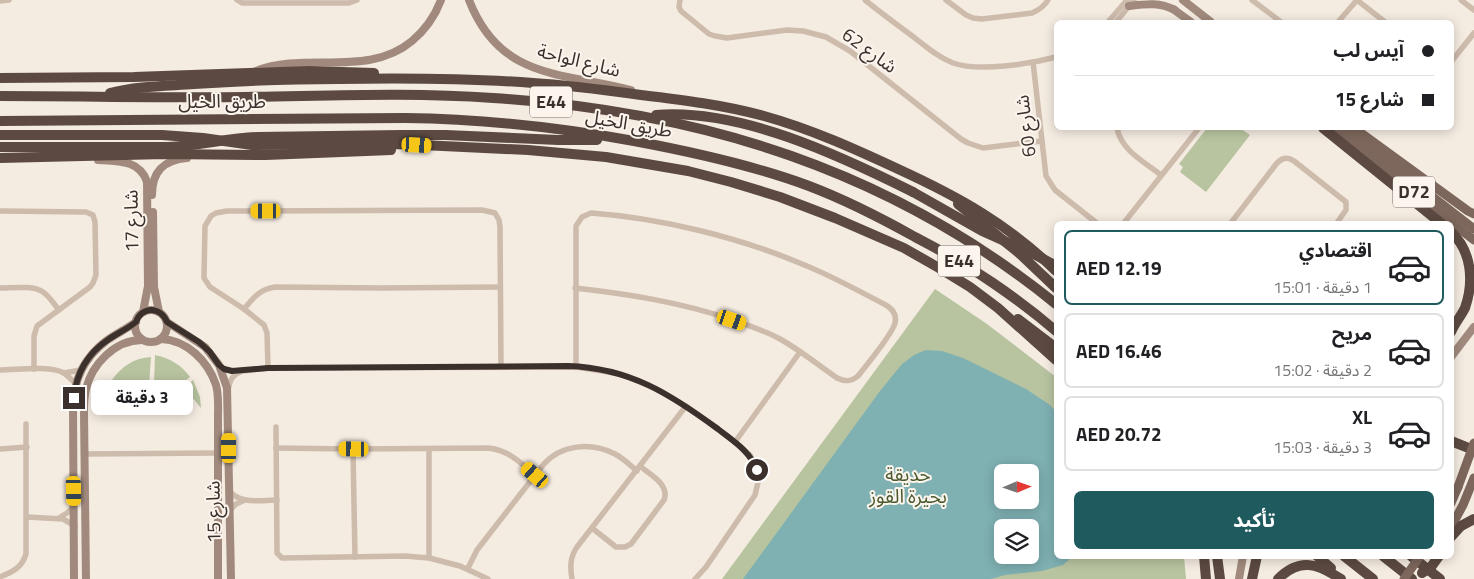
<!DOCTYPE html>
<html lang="ar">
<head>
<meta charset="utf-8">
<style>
  body { margin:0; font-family:"Titillium Web","Noto Sans Arabic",sans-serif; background:#f2f2f2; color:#202124; direction:rtl; height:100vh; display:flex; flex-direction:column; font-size:19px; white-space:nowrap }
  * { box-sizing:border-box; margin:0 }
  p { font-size:16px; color:#757577 }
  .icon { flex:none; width:28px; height:28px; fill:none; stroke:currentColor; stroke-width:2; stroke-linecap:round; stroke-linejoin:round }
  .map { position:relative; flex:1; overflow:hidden; direction:ltr }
  .sheet { position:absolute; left:1054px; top:221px; width:400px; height:338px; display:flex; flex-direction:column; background:#fff; border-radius:8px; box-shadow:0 2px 12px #0003; direction:rtl }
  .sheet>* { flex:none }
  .hud { position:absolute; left:1054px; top:20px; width:400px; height:110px; border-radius:8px; box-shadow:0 2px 12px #0003; direction:rtl; display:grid; align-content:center; height:110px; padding:0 20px; background:#fff }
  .needle { width:32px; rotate:88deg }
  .controls { position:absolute; left:994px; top:464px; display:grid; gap:10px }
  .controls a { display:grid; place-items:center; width:45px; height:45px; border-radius:8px; background:#fff; box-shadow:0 2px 12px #0003; font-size:25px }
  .end { position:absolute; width:22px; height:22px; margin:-11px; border:6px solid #3b302b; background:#fff; box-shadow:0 0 0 2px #fff }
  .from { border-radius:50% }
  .bubble { position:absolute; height:35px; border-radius:8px; background:#fff; box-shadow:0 2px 12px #0003; font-size:16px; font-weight:700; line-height:35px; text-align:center; direction:rtl }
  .car { position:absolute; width:15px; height:30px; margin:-15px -8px; border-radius:6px; box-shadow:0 0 4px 1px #0007; background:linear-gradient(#f5c518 24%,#345 0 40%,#f5c518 0 76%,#345 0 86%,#f5c518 0) }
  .hud b { display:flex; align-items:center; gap:18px; height:48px; font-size:19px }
  .hud b+b { border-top:1px solid #e0e0e0 }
  .hud i { width:12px; height:12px; background:#202124 }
  ul { padding:9px 0 0; list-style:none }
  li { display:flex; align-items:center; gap:15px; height:75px; margin:0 10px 8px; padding:0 10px; border:2px solid #e0e0e0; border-radius:8px }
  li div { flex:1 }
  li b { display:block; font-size:19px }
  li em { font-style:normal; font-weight:700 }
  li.on { border-color:#1f5a5e }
  li>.icon { width:45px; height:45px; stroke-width:1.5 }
  .action { display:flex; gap:10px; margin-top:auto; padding:10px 20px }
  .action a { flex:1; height:58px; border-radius:8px; background:#1f5a5e; color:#fff; font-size:20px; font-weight:700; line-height:58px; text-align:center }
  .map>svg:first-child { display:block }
  .green { fill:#b8c4a0; fill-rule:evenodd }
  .water { fill:#7fb0b2; fill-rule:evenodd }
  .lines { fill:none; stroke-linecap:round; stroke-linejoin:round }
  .street { stroke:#cdbbac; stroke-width:5.5 }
  .secondary { stroke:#a18a7d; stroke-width:8 }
  .primary { stroke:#7d675c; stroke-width:9 }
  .highway { stroke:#5c4a42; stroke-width:10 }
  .primary-bridge { stroke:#7d675c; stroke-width:9 }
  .highway-bridge { stroke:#5c4a42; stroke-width:10 }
  .route { stroke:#3b302b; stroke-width:6 }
  .labels { text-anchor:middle; stroke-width:4; stroke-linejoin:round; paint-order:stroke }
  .shield { fill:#fbf5ee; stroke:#756b66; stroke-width:1 }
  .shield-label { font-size:18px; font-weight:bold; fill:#3b302b }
  .street-label { font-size:19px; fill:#3b302b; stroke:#fbf5ee }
  .park-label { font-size:19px; fill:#4a5a2e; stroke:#fbf5ee }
</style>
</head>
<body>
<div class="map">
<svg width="1474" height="579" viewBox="0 0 1474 579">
  <rect width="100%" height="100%" fill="#f4ebe1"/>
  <g class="green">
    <path d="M1207 128H1240L1250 135 1206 192 1180 172 1183 167 1179 164Z"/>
    <path d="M935 289 987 324 1056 377V556H1184L1186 579H722ZM1002 472H1030V500H1002ZM1002 528H1030V555H1002Z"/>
    <path d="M155 355C169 358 182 365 190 377L179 386 165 383 159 389 154 384Z"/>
    <path d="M151 357 149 386 145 391 140 385 124 389 112 380C122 366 134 358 151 357Z"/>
    <path d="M193 380 200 397 201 408 186 390 183 389Z"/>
    <path d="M110 381 121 389 104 409 105 394Z"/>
    <path d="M153 388 166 402 168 400 179 411 128 412 139 400 140 402Z"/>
  </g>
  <path class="water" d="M926 350 942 351 963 358 1026 389 1050 405 1056 412V556H1073L1063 565 1042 571 1005 575 991 579H743L880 391 902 364 914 355ZM1002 472H1030V500H1002ZM1002 528H1030V555H1002Z"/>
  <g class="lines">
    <g class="street">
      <path d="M237 0 242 3H349L357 0"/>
      <path d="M680 0 679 7 681 11 709 34 715 36 727 38 787 30 803 31 826 37 850 51 961 139 968 143 983 148 1042 141"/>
      <path d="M865 0C880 12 896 24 911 35 924 45 937 57 953 63 979 72 1030 64 1056 57"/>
      <path d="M946 0 966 15 973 18 982 19 1032 13C1039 10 1044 7 1048 0"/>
      <path d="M1252 0 1281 22"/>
      <path d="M1357 0 1385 22"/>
      <path d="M1461 0 1474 10"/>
      <path d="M0 1 9 0"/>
      <path d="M1108 22 1127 0"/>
      <path d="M1116 22 1134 0"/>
      <path d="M1338 22 1357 0"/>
      <path d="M1033 62 1046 176 1055 190 1098 224"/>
      <path d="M1451 62 1474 33"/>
      <path d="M1117 128C1121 150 1143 161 1161 175"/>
      <path d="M0 211 86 212 93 215 95 222 96 275 93 283 90 287 37 326 34 336V369"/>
      <path d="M1123 224 1199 128"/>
      <path d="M1230 224 1277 163C1283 157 1288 157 1294 161L1346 202V210L1336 224"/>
      <path d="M0 288C13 288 32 285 43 292 49 296 54 304 59 310"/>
      <path d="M575 288C628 294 679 302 730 319 747 325 764 330 780 339 800 350 818 365 837 378 845 382 851 382 858 376 866 366 893 333 895 323 897 314 892 308 884 304 857 290 830 275 802 264 738 237 660 218 591 213L582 217 576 226V367"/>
      <path d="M244 309C253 298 260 289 275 287L381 288 500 287"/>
      <path d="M219 366C232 375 253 369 268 368L576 367 621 374 659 390 686 406 735 442 750 455 754 462 759 478 755 495 706 567 695 579"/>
      <path d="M268 368 267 333 264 325 244 309 210 287 204 278 205 226 211 216 216 213 227 211 482 210 495 213 499 220 500 227 501 366"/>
      <path d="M0 370C17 370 49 365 64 373 68 376 72 380 76 384"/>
      <path d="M64 373 81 370"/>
      <path d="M228 390C230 381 231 376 240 372"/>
      <path d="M276 427 277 549V553L282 558 405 556 429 558 460 566 488 579"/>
      <path d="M735 442 800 352"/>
      <path d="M276 448 353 449 488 448C508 450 520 462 535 475"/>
      <path d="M0 449 27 447"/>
      <path d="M353 449 355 557"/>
      <path d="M429 449V558"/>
      <path d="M85 454 218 453"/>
      <path d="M229 490C239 505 261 500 277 500"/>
      <path d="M229 511 236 504 245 500"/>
      <path d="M27 517 63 519 75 526"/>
      <path d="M59 518 67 513 74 506"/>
      <path d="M592 528 616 547H625L631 544 664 500C670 484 650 475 640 466"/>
      <path d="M468 568 477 550 543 465C561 444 591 442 615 454 623 458 630 465 637 471"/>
      <path d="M0 577C12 572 22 568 26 554V424"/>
      <path d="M572 579C570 567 570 557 577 547L686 406"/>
    </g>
    <g class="secondary">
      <path d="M469 0C500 80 562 72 631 90"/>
      <path d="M1183 0 1211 22"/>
      <path d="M1129 6C1146 4 1159 2 1175 10"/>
      <path d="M1173 9 1191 22"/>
      <path d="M256 71C306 51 368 78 412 41 425 30 435 16 441 0"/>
      <path d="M98 160C118 161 140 160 147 182L148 286 143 312"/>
      <path d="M152 195C152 171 164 160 187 158"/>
      <path d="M153 212 154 287 159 312"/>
      <circle cx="151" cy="326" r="16"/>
      <path d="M167 322 205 347 219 365 227 388 231 579"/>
      <path d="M161 339C187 340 208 361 216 385 219 396 218 407 218 417V579"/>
      <path d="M1451 357 1474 327"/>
      <path d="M74 579 73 405C74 379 85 357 106 341 116 334 126 329 136 322"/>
      <path d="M86 579 84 413C84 405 84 397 86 389 92 364 115 340 142 340"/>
      <path d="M1239 579 1243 556"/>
    </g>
    <g class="primary">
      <path d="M1331 128 1474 240"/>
      <path d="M1344 128 1474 229"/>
      <path d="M1354 128 1468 211 1474 214"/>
      <path d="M1451 503 1458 487"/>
      <path d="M1451 527 1463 505 1474 478"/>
    </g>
    <g class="highway">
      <path d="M0 78 134 77 309 71 374 73"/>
      <path d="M110 93C137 86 166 86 194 84 242 81 290 79 338 79 403 78 468 78 533 83 569 85 605 90 641 95 683 100 724 105 764 116 811 129 855 149 898 169 959 197 1008 224 1056 271"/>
      <path d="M0 96C81 96 163 98 244 97 327 96 410 92 493 98 702 111 892 171 1056 304"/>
      <path d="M656 115C739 108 839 155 913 192"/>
      <path d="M0 121 405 118C482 119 558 127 634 141 693 152 753 165 809 186 846 200 881 218 915 237 942 251 968 266 993 283 1015 298 1036 314 1056 331"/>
      <path d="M1323 128 1442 224"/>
      <path d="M0 135H162L203 138 252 145 401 144 528 150 606 157 688 171 731 182 780 197 835 218 904 248 939 268 970 287 998 308 1056 360"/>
      <path d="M445 135 558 140H597"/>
      <path d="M0 158 165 154 266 155 391 150"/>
      <path d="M958 204 1019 253 1056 288"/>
      <path d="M1451 232C1472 251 1474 282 1465 308 1461 316 1455 323 1451 332"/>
      <path d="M1018 319 1056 348"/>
      <path d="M1451 441 1474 450"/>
      <path d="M1451 537 1461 526 1474 519"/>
      <path d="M1204 556 1206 579"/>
      <path d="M1217 556 1220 579"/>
      <path d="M1317 556 1331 568"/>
      <path d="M1344 556 1373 579"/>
      <path d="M1383 556 1412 579"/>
      <path d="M1411 556 1440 579"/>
      <path d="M1252 579 1257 556"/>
      <path d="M1278 579C1300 557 1318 564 1341 579"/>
    </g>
    <g class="primary-bridge">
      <path d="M1458 487 1474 443"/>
      <path d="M1404 579 1420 556"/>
    </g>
    <g class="highway-bridge">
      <path d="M0 147H168C198 146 228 138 258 137L402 135H445"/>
      <path d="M913 192 982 231 1034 254 1056 266"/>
      <path d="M1422 573 1431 567 1439 556"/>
    </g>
  </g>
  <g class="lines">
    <path class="route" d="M74 398C76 373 88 353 109 339 118 333 127 329 136 322 142 306 160 306 167 322L199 342 210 352 219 365 224 369 232 371 268 368 568 366C630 368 670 394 718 429 733 441 750 451 757 470"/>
  </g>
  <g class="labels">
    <g class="shield">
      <rect x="530" y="86.5" width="42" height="31" rx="4"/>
      <rect x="1393" y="176.5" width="42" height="31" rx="4"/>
      <rect x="938" y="245.5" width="42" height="31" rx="4"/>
    </g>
    <g class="shield-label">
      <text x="551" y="108">E44</text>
      <text x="1414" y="198">D72</text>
      <text x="959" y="267">E44</text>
    </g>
    <g class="street-label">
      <text transform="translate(870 50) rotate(36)" y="7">شارع 62</text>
      <text transform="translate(579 60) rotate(14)" y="7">شارع الواحة</text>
      <text x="222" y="108">طريق الخيل</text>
      <text transform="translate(629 123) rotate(10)" y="7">طريق الخيل</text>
      <text transform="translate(1025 126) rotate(-97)" y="7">شارع 60</text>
      <text transform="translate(131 221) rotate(-91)" y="7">17 شارع</text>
      <text transform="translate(213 512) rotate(-91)" y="7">شارع 15</text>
    </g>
    <g class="park-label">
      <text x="908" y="481">حديقة<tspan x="908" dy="22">بحيرة القوز</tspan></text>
    </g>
  </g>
</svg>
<div class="controls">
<a><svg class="needle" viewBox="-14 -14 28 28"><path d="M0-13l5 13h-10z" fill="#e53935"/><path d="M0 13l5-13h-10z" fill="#757577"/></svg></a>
<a><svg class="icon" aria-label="layers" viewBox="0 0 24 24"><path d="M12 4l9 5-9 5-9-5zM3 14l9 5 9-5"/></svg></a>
</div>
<i class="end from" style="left:757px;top:470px"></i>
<i class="end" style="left:74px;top:398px"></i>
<div class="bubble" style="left:91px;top:380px;width:102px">3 دقيقة</div>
<i class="car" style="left:417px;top:145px;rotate:93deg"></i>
<i class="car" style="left:266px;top:211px;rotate:270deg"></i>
<i class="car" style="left:732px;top:320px;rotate:109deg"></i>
<i class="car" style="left:229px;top:448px;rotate:0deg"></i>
<i class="car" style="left:354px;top:449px;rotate:271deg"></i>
<i class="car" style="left:535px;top:475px;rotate:311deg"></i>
<i class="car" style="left:74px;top:491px;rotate:179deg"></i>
<div class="hud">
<b><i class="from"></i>آيس لب</b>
<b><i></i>شارع 15</b>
</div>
<section class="sheet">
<ul>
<li class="on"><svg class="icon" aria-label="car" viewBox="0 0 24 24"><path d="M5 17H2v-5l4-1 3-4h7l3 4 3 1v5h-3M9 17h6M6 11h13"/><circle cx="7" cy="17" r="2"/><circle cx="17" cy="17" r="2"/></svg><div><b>اقتصادي</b><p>1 دقيقة · 15:01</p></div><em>AED 12.19</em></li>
<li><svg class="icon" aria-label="car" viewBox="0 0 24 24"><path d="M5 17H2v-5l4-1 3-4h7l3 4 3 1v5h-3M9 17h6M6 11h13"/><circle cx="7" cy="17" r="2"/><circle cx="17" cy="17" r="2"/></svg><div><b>مريح</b><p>2 دقيقة · 15:02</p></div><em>AED 16.46</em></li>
<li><svg class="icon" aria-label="car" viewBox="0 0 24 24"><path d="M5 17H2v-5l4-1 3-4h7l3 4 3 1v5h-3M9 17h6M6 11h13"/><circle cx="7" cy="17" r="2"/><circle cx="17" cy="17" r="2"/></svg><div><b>XL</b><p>3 دقيقة · 15:03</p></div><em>AED 20.72</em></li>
</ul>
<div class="action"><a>تأكيد</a></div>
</section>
</div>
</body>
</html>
